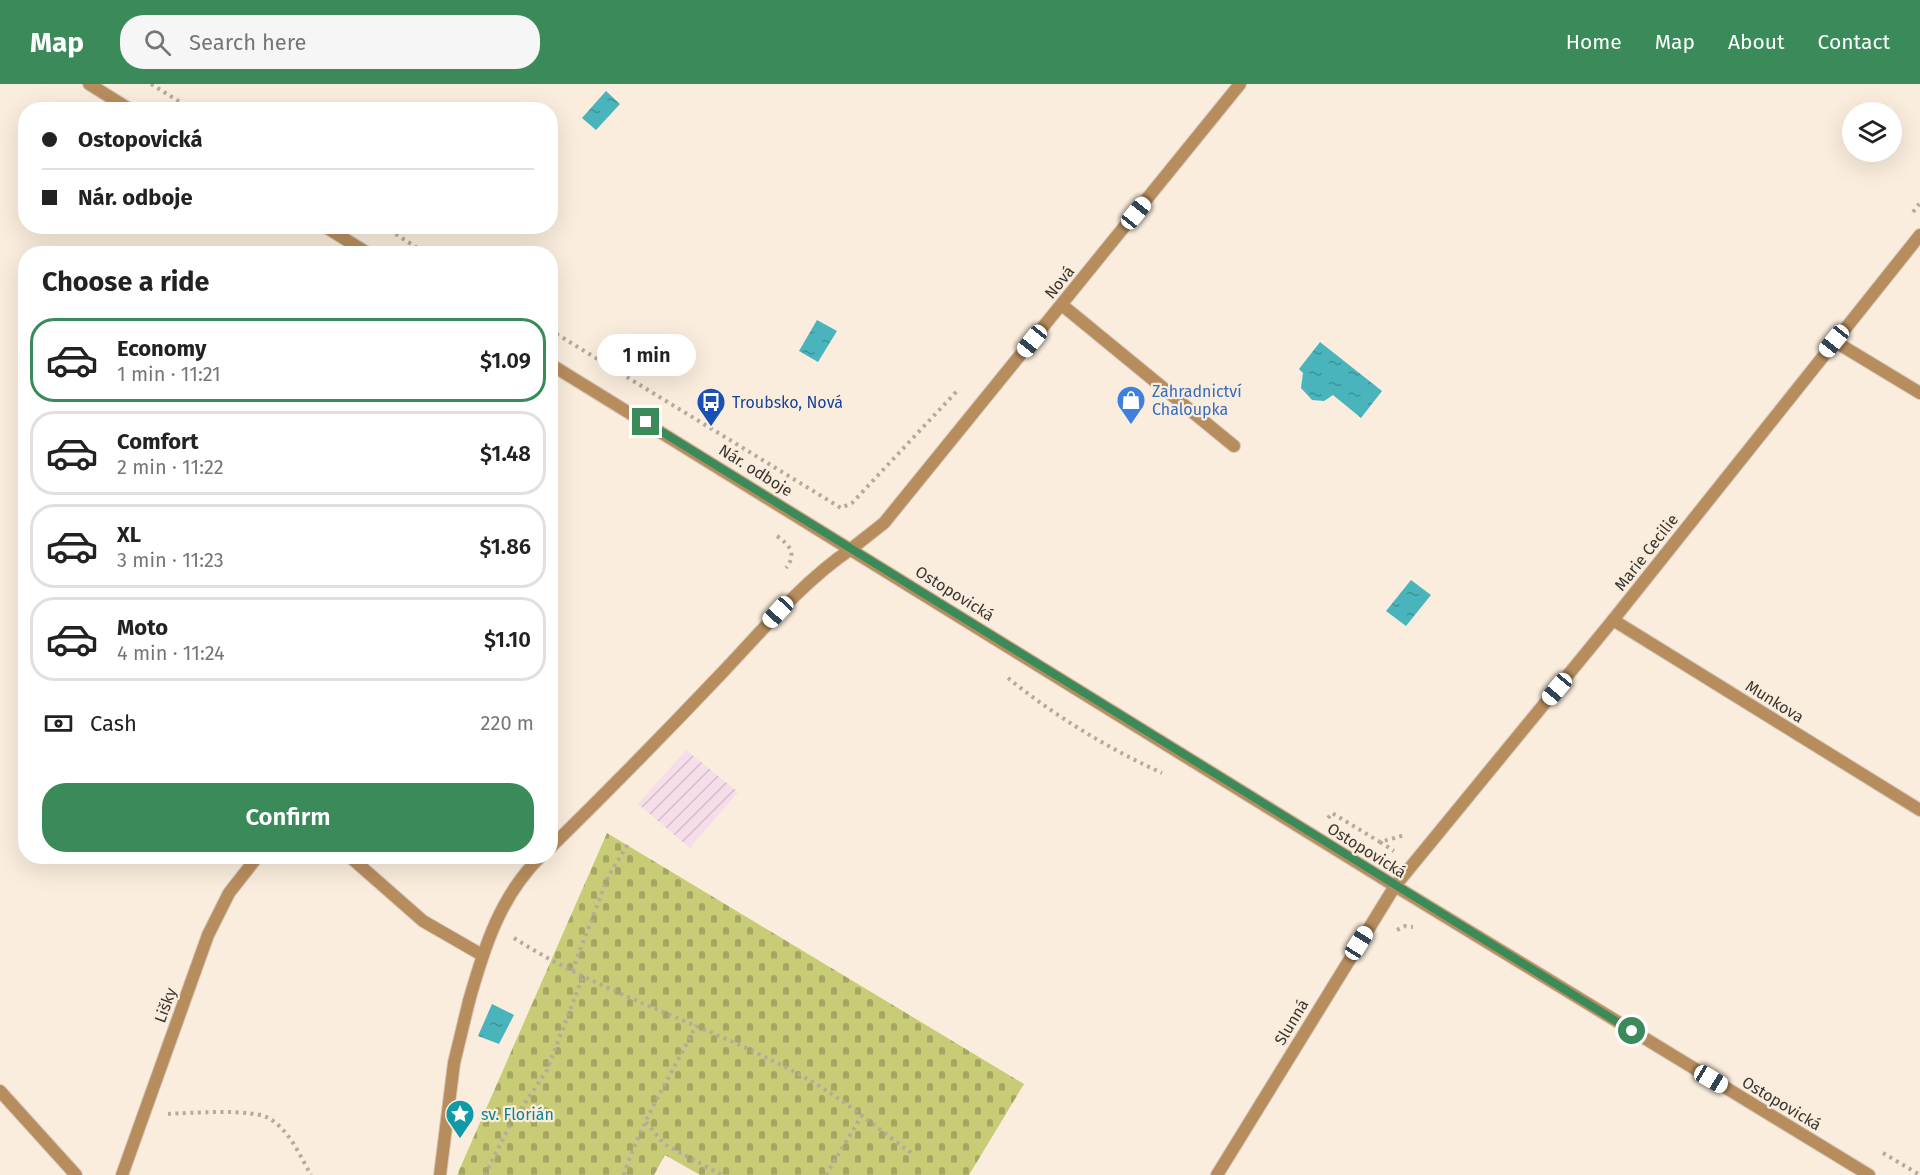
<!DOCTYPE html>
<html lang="en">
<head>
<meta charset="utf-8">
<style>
  body { margin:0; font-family:"Fira Sans",sans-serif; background:#f6f6f6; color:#222; height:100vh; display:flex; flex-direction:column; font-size:22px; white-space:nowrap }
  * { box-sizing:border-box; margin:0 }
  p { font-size:20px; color:#767676 }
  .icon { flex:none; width:33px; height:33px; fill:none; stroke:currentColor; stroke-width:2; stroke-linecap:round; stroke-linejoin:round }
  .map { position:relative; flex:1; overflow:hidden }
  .side { position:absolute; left:18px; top:162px; width:540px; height:618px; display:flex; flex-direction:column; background:#fff; border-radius:24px; box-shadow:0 6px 24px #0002 }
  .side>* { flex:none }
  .banner { position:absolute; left:18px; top:18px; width:540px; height:132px; border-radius:24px; box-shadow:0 6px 24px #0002; display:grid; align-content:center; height:132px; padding:0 24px; background:#fff }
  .tools { position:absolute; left:1842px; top:18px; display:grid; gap:12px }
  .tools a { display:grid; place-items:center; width:60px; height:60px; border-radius:50%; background:#fff; box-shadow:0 6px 24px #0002; font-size:30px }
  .end { position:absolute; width:27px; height:27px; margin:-14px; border:8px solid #3a8a5a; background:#fff; box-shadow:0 0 0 3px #fff }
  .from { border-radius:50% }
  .bubble { position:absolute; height:42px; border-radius:21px; background:#fff; box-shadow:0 6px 24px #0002; font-size:20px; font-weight:600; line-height:42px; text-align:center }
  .car { position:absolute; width:18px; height:36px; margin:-18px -9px; border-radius:8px; box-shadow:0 0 4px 2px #0007; background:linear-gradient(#fff 24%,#345 0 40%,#fff 0 76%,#345 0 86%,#fff 0) }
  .banner b { display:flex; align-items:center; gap:21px; height:57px; font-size:22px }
  .banner b+b { border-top:2px solid #e0e0e0 }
  .banner i { width:15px; height:15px; background:#222 }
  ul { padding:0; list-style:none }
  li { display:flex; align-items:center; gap:18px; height:84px; margin:0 12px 9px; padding:0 12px; border:3px solid #e0e0e0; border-radius:24px }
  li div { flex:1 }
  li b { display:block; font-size:22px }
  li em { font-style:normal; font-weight:600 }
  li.current { border-color:#3a8a5a }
  li>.icon { width:54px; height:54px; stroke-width:1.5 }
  h2 { padding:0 24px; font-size:27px; line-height:72px }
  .pay { display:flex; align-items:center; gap:15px; height:66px; padding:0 24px; font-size:22px }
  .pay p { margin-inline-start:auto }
  .action { display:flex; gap:12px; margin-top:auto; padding:12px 24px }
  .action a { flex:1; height:69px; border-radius:24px; background:#3a8a5a; color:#fff; font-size:24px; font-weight:600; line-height:69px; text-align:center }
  header { display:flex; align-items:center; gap:36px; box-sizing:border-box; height:84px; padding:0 30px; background:#3a8a5a; color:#fff }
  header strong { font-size:28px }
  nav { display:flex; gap:33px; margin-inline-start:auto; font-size:21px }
  .search { width:420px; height:54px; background:#f6f6f6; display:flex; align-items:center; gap:15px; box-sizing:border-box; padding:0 21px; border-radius:24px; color:#767676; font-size:22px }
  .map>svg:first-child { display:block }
  .industrial { fill:url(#industrial-furrows) }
  .cemetery { fill:url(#cemetery-stones) }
  .water { fill:url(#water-ripples) }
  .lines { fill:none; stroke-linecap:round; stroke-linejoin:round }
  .service-casing { stroke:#d4c8ba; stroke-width:14 }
  .pedestrian-casing { stroke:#d4c8ba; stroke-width:14 }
  .minor-casing { stroke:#d4c8ba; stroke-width:14 }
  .tertiary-casing { stroke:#d4c8ba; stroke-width:14 }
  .path { stroke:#b4aa9e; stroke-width:4; stroke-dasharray:3 4.5; stroke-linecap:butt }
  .service { stroke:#b88d5e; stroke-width:12 }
  .pedestrian { stroke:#b88d5e; stroke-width:12 }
  .minor { stroke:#b88d5e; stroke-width:12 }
  .tertiary { stroke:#b88d5e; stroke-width:12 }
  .route { stroke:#3a8a5a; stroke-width:8 }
  .labels { text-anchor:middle; stroke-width:4.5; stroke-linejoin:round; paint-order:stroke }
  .street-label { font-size:16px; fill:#3b3630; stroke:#faeddd }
  .shop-label { font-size:16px; fill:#366cbe; stroke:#faeddd; text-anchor:start }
  .transit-label { font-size:16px; fill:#164399; stroke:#faeddd; text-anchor:start }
  .culture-label { font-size:16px; fill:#0d838f; stroke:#faeddd; text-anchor:start }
</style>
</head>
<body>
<header>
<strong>Map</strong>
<div class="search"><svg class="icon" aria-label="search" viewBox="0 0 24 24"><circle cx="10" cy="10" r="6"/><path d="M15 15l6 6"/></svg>Search here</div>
<nav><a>Home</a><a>Map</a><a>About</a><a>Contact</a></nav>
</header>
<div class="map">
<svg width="1920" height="1091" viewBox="0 0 1920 1091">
  <defs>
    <pattern id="industrial-furrows" width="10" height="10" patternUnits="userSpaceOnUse" patternTransform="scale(1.5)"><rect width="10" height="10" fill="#f5ddea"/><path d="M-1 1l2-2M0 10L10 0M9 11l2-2" fill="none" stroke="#d3bec9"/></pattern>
    <pattern id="cemetery-stones" width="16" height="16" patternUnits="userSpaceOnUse" patternTransform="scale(1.5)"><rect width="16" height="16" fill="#c9cc76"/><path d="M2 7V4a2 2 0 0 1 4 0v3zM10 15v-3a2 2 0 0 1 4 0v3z" fill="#a4a661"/></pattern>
    <pattern id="water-ripples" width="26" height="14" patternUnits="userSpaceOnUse" patternTransform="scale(1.5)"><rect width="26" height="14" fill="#49b4bb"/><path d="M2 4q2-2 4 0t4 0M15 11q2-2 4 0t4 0" fill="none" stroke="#3e9398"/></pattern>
  </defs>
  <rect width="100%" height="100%" fill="#faeddd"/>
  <path class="industrial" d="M686 666 738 708 690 764 638 720Z"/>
  <path class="cemetery" d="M607 749 1024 1000 969 1091H700L665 1071 654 1091H457Z"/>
  <g class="water">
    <path d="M606 7 620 20 596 46 582 34Z"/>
    <path d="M817 236 837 247 818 278 799 267Z"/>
    <path d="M1320 258 1382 307 1361 334 1333 311 1324 317 1312 316 1301 304 1303 289 1299 285Z"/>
    <path d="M1411 496 1431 511 1406 542 1386 527Z"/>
    <path d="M492 920 514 931 499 960 478 952Z"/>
  </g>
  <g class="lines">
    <g class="service-casing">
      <g id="service">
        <path d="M1062 221 1234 362"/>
        <path d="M349 772 423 837 482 871"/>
        <path d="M122 1091 208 851 229 809 258 772"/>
      </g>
    </g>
    <g class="pedestrian-casing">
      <path id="pedestrian" d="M440 1091 454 979 469 917"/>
    </g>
    <g class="minor-casing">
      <g id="minor">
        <path d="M1834 257 1920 309"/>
        <path d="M1613 536 1920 726"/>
        <path d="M550 764C608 707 665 649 720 591 762 547 801 499 851 465"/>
        <path d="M469 917C484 864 500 812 541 772"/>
        <path d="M0 1007 76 1091"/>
        <path d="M1217 1091 1395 802 1613 536 1920 151"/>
      </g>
    </g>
    <g class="tertiary-casing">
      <g id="tertiary">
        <path d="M89 0 131 26"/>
        <path d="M324 142 369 170"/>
        <path d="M550 280 1395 802 1869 1091"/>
        <path d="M851 465 884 439 1240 0"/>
      </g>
    </g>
    <g class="path">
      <path d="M151 0 193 26"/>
      <path d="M1913 128 1920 119"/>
      <path d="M383 142 427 170"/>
      <path d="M550 246 841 424 852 419 957 307"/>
      <path d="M777 452C790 461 797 470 786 484"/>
      <path d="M1008 594C1055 632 1107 664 1162 689"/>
      <path d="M1328 734 1332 729 1380 758 1405 751"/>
      <path d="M1380 758 1394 767"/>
      <path d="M1397 846 1405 842 1413 843"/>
      <path d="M514 854C606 913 714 942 809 996 845 1016 879 1046 913 1070"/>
      <path d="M572 887 608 793 628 760"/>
      <path d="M168 1030C189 1029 255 1024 270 1035 290 1047 300 1072 311 1091"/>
      <path d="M646 1038 664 1060 722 1091"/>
      <path d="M1883 1069 1920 1091"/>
      <path d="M485 1091 509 1043 547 986 583 892"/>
      <path d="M624 1091C640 1038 672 991 696 941"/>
      <path d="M826 1091 861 1033"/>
    </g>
    <use href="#service" class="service"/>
    <use href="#pedestrian" class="pedestrian"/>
    <use href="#minor" class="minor"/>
    <use href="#tertiary" class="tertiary"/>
  </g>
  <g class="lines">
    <path class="route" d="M646 338 1632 947"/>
  </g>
  <defs>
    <g id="shop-pin" transform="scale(1.5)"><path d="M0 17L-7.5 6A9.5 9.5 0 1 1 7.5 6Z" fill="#3f7fe0" stroke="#faeddd"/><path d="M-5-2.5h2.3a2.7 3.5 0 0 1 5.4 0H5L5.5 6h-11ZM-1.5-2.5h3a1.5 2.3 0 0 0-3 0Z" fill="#fff"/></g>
    <g id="bus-pin" transform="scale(1.5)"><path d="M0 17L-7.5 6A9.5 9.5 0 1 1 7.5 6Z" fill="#1a4fb4" stroke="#faeddd"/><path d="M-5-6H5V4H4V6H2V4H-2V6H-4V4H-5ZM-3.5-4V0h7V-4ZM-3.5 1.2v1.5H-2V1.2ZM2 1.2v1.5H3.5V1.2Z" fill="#fff"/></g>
    <g id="sight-pin" transform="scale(1.5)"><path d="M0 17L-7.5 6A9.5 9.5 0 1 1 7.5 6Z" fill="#0f9aa8" stroke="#faeddd"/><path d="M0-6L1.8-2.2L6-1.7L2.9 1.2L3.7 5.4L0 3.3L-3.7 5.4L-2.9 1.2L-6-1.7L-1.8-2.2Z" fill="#fff"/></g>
  </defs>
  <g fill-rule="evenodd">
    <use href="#shop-pin" x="1131" y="316"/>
    <use href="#bus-pin" x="711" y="318"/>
    <use href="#sight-pin" x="460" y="1030"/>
  </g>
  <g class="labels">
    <g class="street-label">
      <text transform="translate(1059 198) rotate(-51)" y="6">Nová</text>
      <text transform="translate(756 386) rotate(32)" y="6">Nár. odboje</text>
      <text transform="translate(1646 468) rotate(-52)" y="6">Marie Cecilie</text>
      <text transform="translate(955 509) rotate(32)" y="6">Ostopovická</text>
      <text transform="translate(1775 617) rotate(32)" y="6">Munkova</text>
      <text transform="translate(1367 766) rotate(32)" y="6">Ostopovická</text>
      <text transform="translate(165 921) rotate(-70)" y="6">Lišky</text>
      <text transform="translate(1291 938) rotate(-59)" y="6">Slunná</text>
      <text transform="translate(1782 1019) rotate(31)" y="6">Ostopovická</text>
    </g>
    <g class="shop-label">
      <text x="1152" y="313">Zahradnictví<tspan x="1152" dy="18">Chaloupka</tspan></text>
    </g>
    <g class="transit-label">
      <text x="732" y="324">Troubsko, Nová</text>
    </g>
    <g class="culture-label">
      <text x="481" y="1036">sv. Florián</text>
    </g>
  </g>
</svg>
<div class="tools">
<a><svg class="icon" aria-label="layers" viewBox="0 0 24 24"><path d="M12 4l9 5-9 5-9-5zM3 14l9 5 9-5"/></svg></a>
</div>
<i class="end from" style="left:1632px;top:947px"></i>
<i class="end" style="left:646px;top:338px"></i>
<div class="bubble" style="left:597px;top:250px;width:99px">1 min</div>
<i class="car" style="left:1136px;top:129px;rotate:39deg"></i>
<i class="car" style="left:1032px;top:257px;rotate:219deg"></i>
<i class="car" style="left:1834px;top:257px;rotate:219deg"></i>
<i class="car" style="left:778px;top:528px;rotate:223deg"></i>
<i class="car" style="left:1557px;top:605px;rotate:220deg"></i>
<i class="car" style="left:1359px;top:859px;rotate:32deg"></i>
<i class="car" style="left:1711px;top:995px;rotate:121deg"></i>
<div class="banner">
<b><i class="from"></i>Ostopovická</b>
<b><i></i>Nár. odboje</b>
</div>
<section class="side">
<h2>Choose a ride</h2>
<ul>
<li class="current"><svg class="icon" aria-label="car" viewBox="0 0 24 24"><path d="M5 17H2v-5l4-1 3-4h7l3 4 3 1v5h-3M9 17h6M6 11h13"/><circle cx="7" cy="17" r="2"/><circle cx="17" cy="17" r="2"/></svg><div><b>Economy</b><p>1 min · 11:21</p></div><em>$1.09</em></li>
<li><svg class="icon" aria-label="car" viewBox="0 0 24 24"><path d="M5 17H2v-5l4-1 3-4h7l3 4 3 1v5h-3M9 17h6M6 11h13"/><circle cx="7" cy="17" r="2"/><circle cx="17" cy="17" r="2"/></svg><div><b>Comfort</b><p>2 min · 11:22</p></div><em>$1.48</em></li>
<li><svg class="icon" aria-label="car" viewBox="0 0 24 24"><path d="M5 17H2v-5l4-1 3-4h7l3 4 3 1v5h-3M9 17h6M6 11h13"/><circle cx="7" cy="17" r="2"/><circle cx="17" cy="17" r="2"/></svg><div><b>XL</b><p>3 min · 11:23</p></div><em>$1.86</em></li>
<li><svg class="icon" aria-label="car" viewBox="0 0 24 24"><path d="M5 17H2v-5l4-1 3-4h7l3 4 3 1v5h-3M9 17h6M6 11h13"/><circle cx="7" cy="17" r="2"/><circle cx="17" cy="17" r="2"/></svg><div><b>Moto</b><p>4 min · 11:24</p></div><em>$1.10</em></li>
</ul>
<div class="pay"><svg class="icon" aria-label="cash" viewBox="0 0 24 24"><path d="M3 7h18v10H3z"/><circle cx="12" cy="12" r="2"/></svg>Cash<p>220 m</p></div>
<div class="action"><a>Confirm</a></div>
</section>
</div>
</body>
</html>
